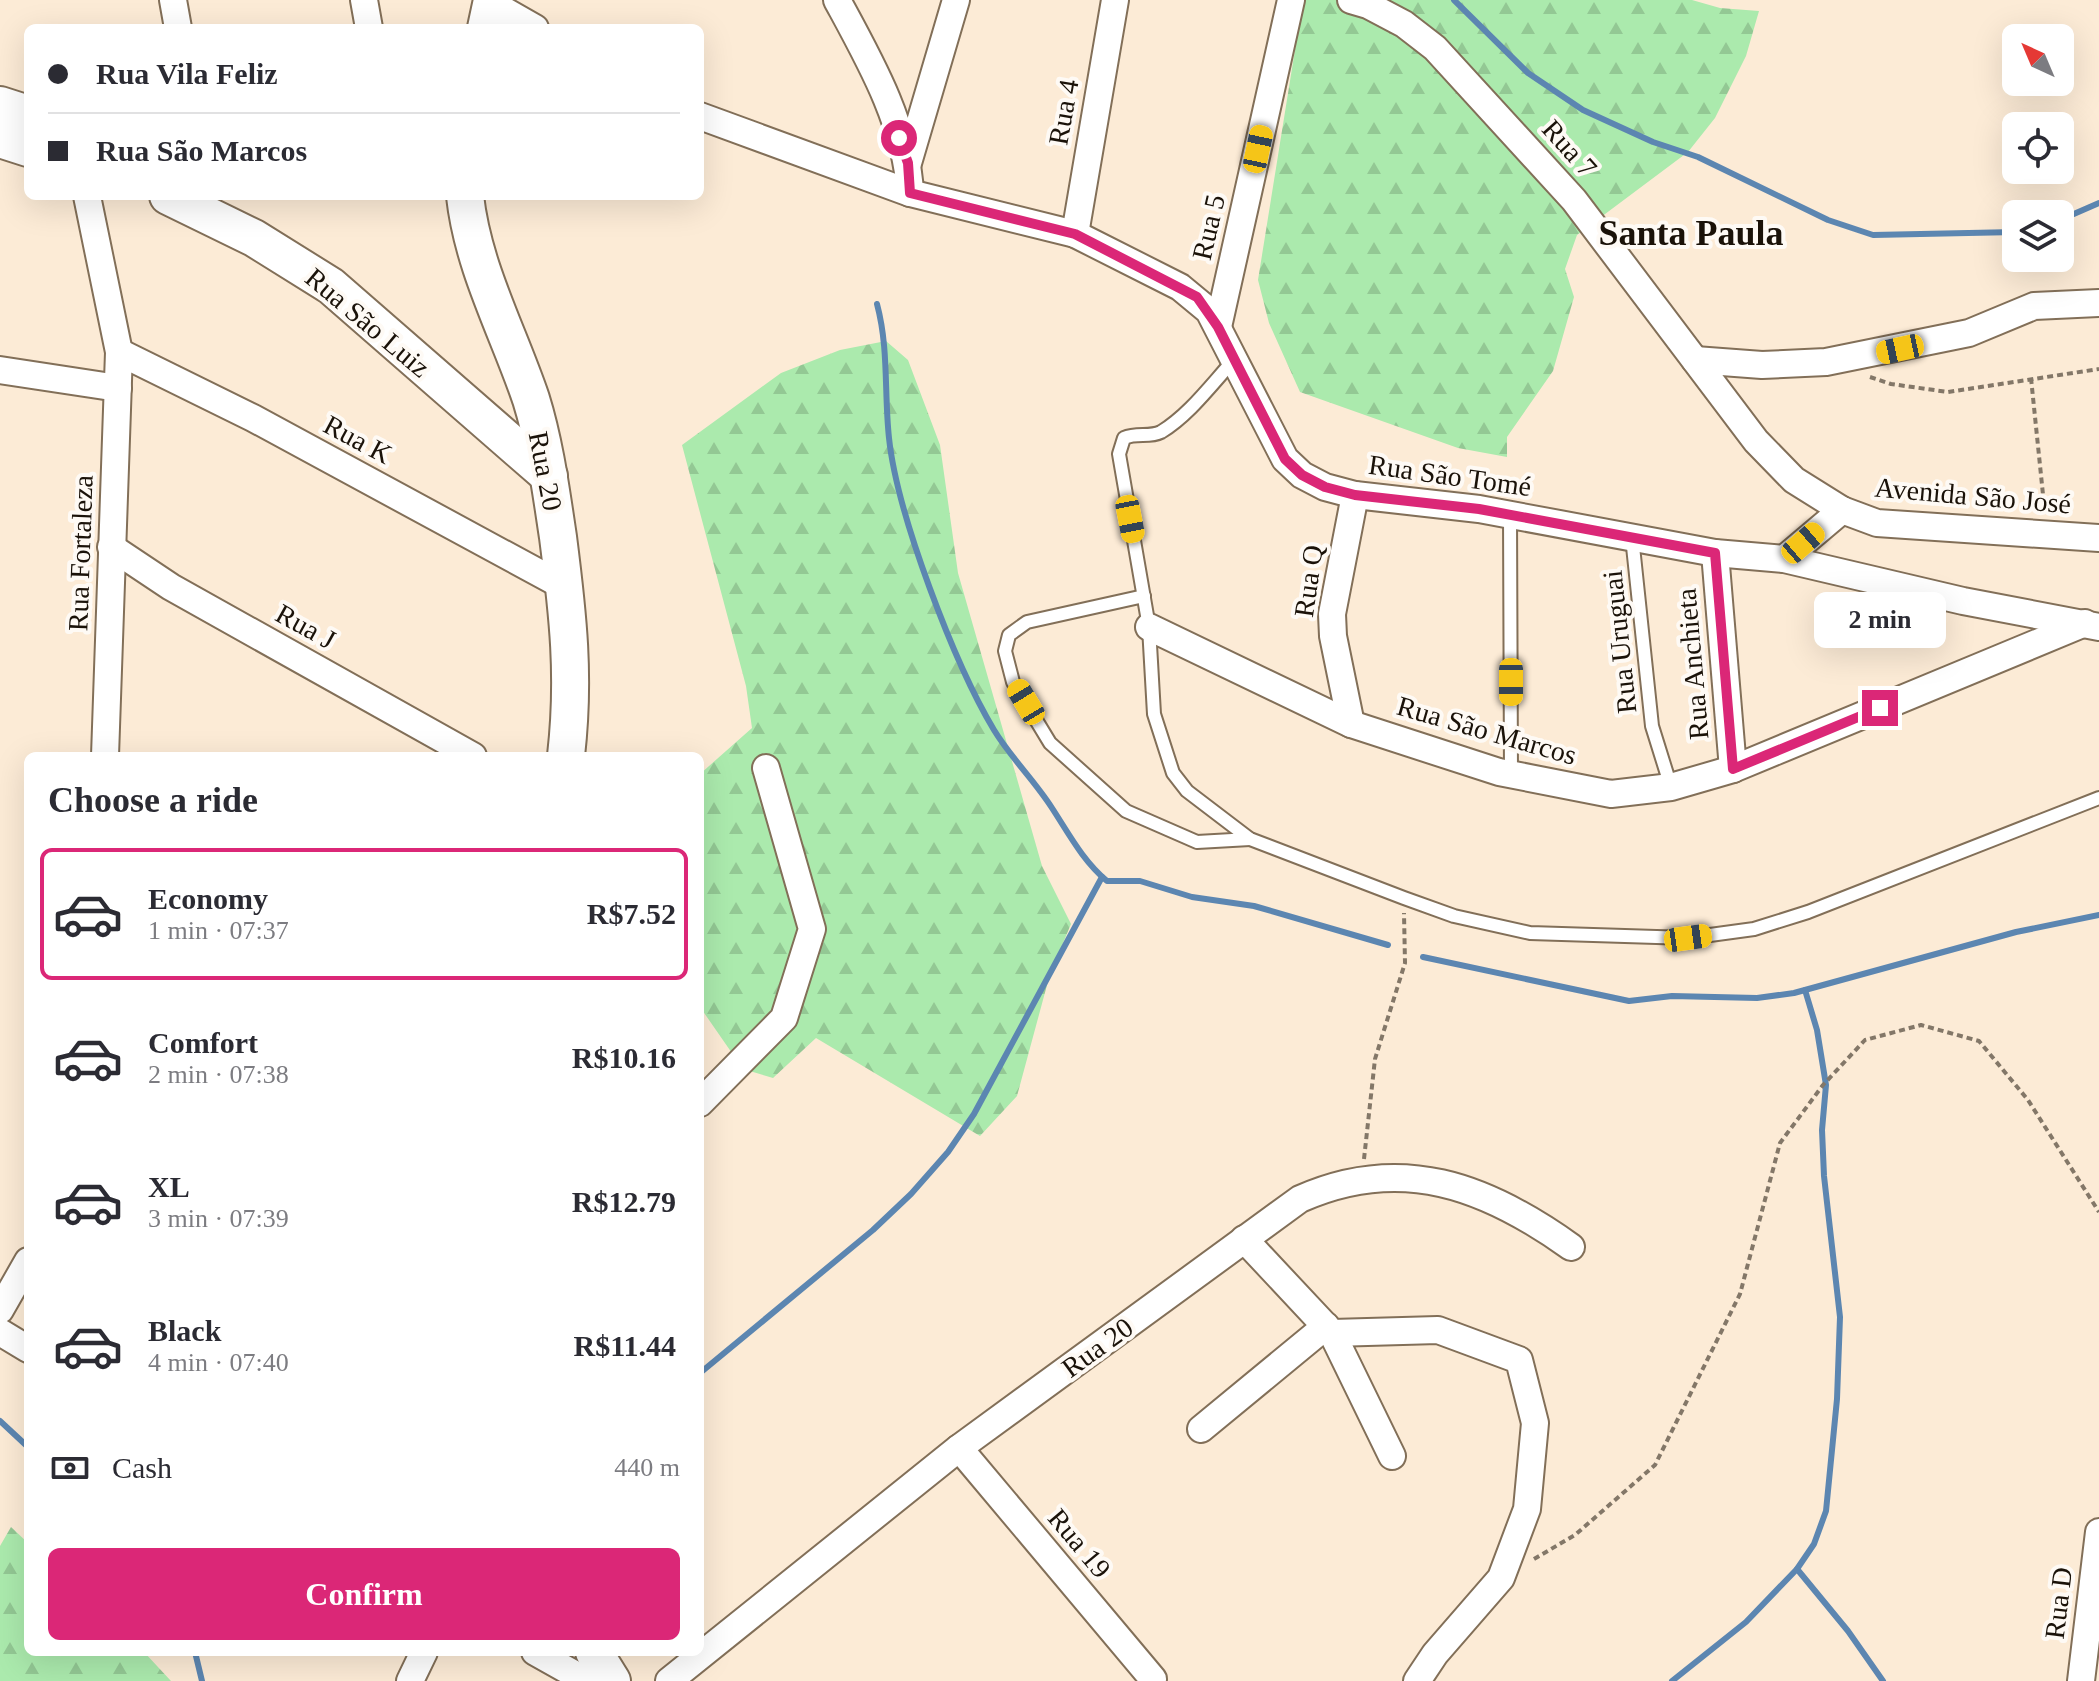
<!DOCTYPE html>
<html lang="en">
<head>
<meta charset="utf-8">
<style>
  body { margin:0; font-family:Georgia,serif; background:#f7f7f7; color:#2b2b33; height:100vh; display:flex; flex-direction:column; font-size:30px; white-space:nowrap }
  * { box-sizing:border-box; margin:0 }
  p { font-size:26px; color:#7c7c81 }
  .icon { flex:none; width:44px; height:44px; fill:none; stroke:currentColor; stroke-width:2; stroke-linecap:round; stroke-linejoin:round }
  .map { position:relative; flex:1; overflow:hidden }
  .sheet { position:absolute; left:24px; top:752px; width:680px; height:904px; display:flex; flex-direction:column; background:#fff; border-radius:12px; box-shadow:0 8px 32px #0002 }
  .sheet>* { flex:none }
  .hud { position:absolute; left:24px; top:24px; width:680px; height:176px; border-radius:12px; box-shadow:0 8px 32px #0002; display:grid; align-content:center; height:176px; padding:0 24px; background:#fff }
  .needle { width:52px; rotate:316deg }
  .controls { position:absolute; left:2002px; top:24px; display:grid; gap:16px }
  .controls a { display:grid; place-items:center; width:72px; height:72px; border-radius:12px; background:#fff; box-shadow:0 8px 32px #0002; font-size:40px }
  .end { position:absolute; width:36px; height:36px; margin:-18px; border:10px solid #db2777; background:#fff; box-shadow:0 0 0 4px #fff }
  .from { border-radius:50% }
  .bubble { position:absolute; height:56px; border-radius:12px; background:#fff; box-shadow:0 8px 32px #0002; font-size:26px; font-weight:600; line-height:56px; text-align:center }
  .car { position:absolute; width:24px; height:48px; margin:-24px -12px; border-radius:10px; box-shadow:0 0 6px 2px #0007; background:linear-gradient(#f5c518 24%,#345 0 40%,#f5c518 0 76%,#345 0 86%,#f5c518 0) }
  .hud b { display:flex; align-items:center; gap:28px; height:76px; font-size:30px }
  .hud b+b { border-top:2px solid #e1e1e2 }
  .hud i { width:20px; height:20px; background:#2b2b33 }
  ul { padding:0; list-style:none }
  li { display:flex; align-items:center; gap:24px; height:132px; margin:0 16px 12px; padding:0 8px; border:4px solid transparent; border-radius:12px }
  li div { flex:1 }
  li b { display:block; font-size:30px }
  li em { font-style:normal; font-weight:600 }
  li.current { border-color:#db2777 }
  li>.icon { width:72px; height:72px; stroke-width:1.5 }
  h2 { padding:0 24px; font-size:36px; line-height:96px }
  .pay { display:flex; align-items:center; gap:20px; height:88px; padding:0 24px; font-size:30px }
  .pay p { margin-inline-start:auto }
  .button { display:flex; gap:16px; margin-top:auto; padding:16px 24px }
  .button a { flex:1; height:92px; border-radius:12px; background:#db2777; color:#fff; font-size:32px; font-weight:600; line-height:92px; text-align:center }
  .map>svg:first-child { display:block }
  .forest { fill:url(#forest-firs) }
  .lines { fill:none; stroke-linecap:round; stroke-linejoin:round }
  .stream { stroke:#5c86b1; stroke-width:6 }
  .lane-casing { stroke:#826f58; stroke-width:16 }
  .street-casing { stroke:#826f58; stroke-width:30 }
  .secondary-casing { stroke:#826f58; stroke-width:40 }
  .path { stroke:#837768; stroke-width:4; stroke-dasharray:6 4; stroke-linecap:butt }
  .lane { stroke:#fff; stroke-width:12 }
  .street { stroke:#fff; stroke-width:26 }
  .secondary { stroke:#fff; stroke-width:36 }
  .route { stroke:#db2777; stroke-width:10 }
  .labels { text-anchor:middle; stroke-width:8; stroke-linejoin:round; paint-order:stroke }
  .street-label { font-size:28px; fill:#1a1209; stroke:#fefaf5 }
  .district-label { font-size:36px; font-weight:bold; fill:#1a1209; stroke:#fefaf5 }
</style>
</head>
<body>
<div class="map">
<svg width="2099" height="1681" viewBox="0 0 2099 1681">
  <defs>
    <pattern id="forest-firs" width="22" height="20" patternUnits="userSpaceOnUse" patternTransform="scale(2)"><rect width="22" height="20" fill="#abeaad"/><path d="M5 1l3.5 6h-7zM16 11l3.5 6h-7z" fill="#93c894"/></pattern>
  </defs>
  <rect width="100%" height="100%" fill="#fcebd6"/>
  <g class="forest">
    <path d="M1303 0H1692L1720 8 1759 11 1746 56 1715 118 1688 152 1577 235 1565 269 1574 297 1553 371 1507 437V457L1458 448 1300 392 1269 323 1258 280Z"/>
    <path d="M886 341 908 360 940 445 958 573 1042 866 1071 924 1050 974 1017 1096 980 1136 816 1038 773 1078 743 1069 700 1007V774L752 728 746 686 682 445 781 373 840 350Z"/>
    <path d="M11 1527 28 1543V1652H144L171 1681H0V1546Z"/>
  </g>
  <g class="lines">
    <g class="stream">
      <path d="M1454 0 1528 73 1583 110 1653 142 1698 157 1828 220 1873 235 2016 232"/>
      <path d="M2060 220 2099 203"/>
      <path d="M877 304C889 349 884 392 889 438 897 514 954 663 994 730 1011 758 1035 781 1052 808 1069 834 1083 861 1107 881H1140L1192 897 1254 906 1388 945"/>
      <path d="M1423 957 1629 1001 1672 996 1757 998 1794 993 2016 932 2099 915"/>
      <path d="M700 1373 873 1230 911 1194 948 1152 974 1114 1102 877"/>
      <path d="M0 1421 28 1447"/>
      <path d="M1797 1569 1848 1631 1883 1681"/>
      <path d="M195 1652 202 1681"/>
      <path d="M1672 1681 1746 1622 1797 1569 1814 1544 1826 1511 1837 1399 1840 1317 1824 1176 1822 1130 1826 1085 1817 1030 1805 990"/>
    </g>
    <g class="lane-casing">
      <g id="lane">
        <path d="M1233 361C1211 385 1189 415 1161 432 1149 438 1137 432 1124 438L1119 454 1149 627 1154 714 1173 773 1187 791 1250 839 1404 898 1454 916 1530 933 1688 938 1754 929 1808 912 2099 798"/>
        <path d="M1510 515 1511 776"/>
        <path d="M1632 537 1652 726 1671 787"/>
        <path d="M1144 596 1027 622 1009 635 1005 651 1013 682 1050 743 1126 811 1197 842 1250 839"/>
      </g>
    </g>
    <g class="street-casing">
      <g id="street">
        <path d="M173 0 178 28"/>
        <path d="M364 0 369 28"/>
        <path d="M837 0C869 59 907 125 910 193"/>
        <path d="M1351 0 1368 5 1404 24 1435 48 1574 200 1756 441 1794 480 1842 510 1877 523 2099 538"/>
        <path d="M491 3 535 28"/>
        <path d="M700 116 910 193 1075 234 1180 287 1209 311 1285 459 1302 475 1325 487 1355 495 1479 509 1715 553 1784 559 1963 601 2099 627"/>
        <path d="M908 163 956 0"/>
        <path d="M87 196 119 352 105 756"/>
        <path d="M1075 234 1115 0"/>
        <path d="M1218 327 1291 0"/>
        <path d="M119 352 253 418 565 587"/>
        <path d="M1695 360 1762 365 1826 362 1969 333 2034 306 2099 303"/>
        <path d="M0 370 118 388"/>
        <path d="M111 547 171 587 473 756"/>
        <path d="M1715 553 1733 769"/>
        <path d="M1784 559 1842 510"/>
        <path d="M1149 627 1351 724 1499 772 1611 794 1671 787 1733 769 2085 623"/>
        <path d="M1351 724 1333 636 1332 614 1355 495"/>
        <path d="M700 1103 784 1018 812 929 766 768"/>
        <path d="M1244 1239 1332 1333 1392 1456"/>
        <path d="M0 1310 28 1261"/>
        <path d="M0 1332 28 1349"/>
        <path d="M1332 1333 1438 1330 1519 1360 1535 1423 1527 1509 1501 1578 1435 1654 1417 1681"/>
        <path d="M1201 1429 1326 1326"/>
        <path d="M959 1448 1153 1679"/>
        <path d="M535 1652 587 1681"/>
        <path d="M410 1681 424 1652"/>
        <path d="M669 1681 959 1448 1300 1199C1401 1154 1486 1186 1571 1247"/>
        <path d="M2081 1681 2099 1532"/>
      </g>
    </g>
    <g class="secondary-casing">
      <g id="secondary">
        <path d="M486 28 492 0"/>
        <path d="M0 105 28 114"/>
        <path d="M0 139 28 148"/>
        <path d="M168 196 254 238 331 286 549 476"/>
        <path d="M465 196C473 268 508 331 531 399 545 444 551 491 558 537 568 615 575 677 566 756"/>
        <path d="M594 1652 612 1681"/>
      </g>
    </g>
    <g class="path">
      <path d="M1870 377 1891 384 1948 392 2099 369"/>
      <path d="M2031 378 2045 514"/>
      <path d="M1364 1159 1375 1059 1405 963 1404 913"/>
      <path d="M1534 1559 1575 1535 1655 1465 1740 1294 1780 1143 1823 1085 1865 1040 1921 1025 1979 1041 2028 1100 2099 1212"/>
    </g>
    <use href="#lane" class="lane"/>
    <use href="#street" class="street"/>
    <use href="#secondary" class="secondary"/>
  </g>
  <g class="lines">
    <path class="route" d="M899 138 908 163 910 193 1075 234 1197 297 1218 327 1285 459 1302 475 1325 487 1355 495 1479 509 1715 553 1733 769 1880 708"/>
  </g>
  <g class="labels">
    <g class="street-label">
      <text transform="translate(1063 112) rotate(-80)" y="10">Rua 4</text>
      <text transform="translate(1570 148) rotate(48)" y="10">Rua 7</text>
      <text transform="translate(1208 227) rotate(-77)" y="10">Rua 5</text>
      <text transform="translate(368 322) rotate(40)" y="10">Rua São Luiz</text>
      <text transform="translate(358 439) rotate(28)" y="10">Rua K</text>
      <text transform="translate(546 471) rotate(79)" y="10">Rua 20</text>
      <text transform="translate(1450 475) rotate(8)" y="10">Rua São Tomé</text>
      <text transform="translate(1973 495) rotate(5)" y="10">Avenida São José</text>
      <text transform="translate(80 553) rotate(-88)" y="10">Rua Fortaleza</text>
      <text transform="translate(1308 581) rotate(-82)" y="10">Rua Q</text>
      <text transform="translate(306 626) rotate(29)" y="10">Rua J</text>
      <text transform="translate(1619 642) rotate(-96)" y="10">Rua Uruguai</text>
      <text transform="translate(1692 664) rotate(-95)" y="10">Rua Anchieta</text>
      <text transform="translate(1487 730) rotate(16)" y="10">Rua São Marcos</text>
      <text transform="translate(1097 1347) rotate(-36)" y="10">Rua 20</text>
      <text transform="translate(1080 1543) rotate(50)" y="10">Rua 19</text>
      <text transform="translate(2058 1603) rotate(-83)" y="10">Rua D</text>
    </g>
    <g class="district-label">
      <text x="1691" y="245">Santa Paula</text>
    </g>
  </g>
</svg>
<div class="controls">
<a><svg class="needle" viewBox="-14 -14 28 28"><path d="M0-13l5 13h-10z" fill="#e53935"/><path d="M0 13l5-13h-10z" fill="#7c7c81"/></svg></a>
<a><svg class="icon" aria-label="locate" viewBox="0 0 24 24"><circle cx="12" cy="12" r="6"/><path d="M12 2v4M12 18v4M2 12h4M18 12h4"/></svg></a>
<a><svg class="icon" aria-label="layers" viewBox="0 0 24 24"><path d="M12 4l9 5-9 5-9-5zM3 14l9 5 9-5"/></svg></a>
</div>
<i class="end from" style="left:899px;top:138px"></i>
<i class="end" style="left:1880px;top:708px"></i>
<div class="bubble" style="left:1814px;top:592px;width:132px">2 min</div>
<i class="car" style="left:1258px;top:149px;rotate:12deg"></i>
<i class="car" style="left:1900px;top:349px;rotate:258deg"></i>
<i class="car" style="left:1130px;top:519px;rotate:169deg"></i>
<i class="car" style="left:1803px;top:543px;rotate:49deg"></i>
<i class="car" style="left:1511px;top:682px;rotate:180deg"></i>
<i class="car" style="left:1026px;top:702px;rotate:329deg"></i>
<i class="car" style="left:1688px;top:938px;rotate:82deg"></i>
<div class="hud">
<b><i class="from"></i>Rua Vila Feliz</b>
<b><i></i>Rua São Marcos</b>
</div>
<section class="sheet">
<h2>Choose a ride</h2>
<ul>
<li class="current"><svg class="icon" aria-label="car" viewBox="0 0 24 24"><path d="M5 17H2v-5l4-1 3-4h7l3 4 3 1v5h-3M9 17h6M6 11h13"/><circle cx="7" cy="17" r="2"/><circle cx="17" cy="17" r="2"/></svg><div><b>Economy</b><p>1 min · 07:37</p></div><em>R$7.52</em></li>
<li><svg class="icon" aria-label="car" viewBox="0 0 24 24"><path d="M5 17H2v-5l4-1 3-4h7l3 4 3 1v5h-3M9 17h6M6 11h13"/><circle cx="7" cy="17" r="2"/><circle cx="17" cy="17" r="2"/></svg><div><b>Comfort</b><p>2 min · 07:38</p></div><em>R$10.16</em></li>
<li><svg class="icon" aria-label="car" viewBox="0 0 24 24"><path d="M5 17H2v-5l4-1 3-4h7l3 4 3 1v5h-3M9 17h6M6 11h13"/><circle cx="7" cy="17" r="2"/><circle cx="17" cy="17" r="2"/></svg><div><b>XL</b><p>3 min · 07:39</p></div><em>R$12.79</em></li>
<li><svg class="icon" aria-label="car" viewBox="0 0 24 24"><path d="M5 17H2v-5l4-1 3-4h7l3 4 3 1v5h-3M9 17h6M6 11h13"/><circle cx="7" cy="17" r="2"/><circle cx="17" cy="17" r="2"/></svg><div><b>Black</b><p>4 min · 07:40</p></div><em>R$11.44</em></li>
</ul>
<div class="pay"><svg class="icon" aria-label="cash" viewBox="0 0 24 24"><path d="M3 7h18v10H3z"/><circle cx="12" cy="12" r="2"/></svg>Cash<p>440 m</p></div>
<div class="button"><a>Confirm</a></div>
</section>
</div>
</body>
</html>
